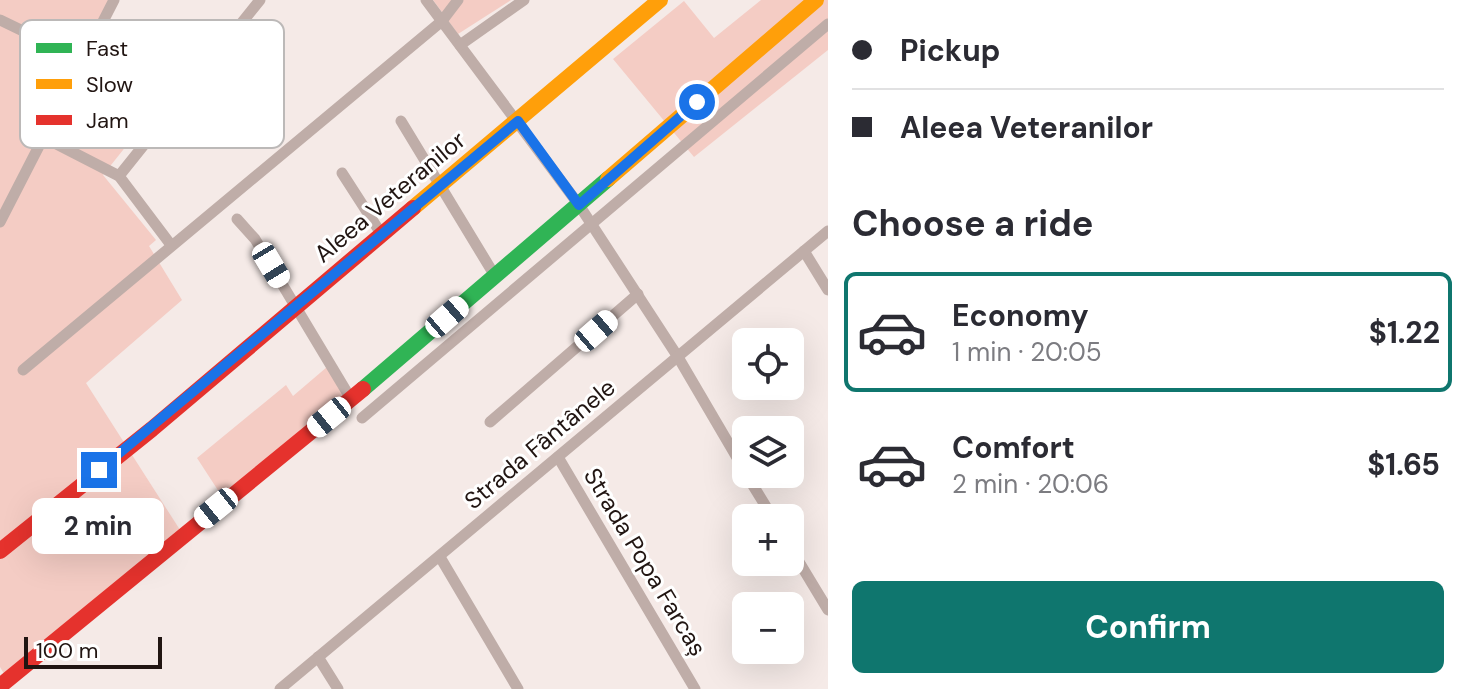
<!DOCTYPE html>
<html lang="en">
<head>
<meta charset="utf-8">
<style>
  body { margin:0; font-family:"DM Sans",sans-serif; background:#f2f2f3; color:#2b2b33; height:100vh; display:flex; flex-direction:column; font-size:30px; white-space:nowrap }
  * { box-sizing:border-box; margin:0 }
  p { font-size:26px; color:#7c7c81 }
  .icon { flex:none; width:44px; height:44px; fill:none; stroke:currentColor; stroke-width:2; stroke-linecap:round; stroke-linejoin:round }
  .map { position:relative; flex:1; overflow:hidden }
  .drawer { display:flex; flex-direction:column; background:#fff; width:640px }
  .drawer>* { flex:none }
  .top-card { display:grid; align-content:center; height:176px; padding:0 24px; background:#fff }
  .tools { position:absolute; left:732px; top:328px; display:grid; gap:16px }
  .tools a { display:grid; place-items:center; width:72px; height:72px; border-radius:12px; background:#fff; box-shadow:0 8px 32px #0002; font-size:40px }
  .scale { position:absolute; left:24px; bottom:20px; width:138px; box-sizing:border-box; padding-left:8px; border:4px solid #211512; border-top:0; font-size:22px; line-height:28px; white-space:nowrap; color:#211512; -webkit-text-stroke:6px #fff; paint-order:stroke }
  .end { position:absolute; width:36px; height:36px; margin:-18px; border:10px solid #1a73e8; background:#fff; box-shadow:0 0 0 4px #fff }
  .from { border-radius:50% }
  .bubble { position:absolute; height:56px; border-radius:12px; background:#fff; box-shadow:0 8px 32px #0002; font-size:26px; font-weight:700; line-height:56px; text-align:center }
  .car { position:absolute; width:24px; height:48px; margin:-24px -12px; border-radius:10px; box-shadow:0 0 6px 2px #0007; background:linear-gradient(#fff 24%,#345 0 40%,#fff 0 76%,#345 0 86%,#fff 0) }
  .top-card b { display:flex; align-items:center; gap:28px; height:76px; font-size:30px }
  .top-card b+b { border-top:2px solid #e1e1e2 }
  .top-card i { width:20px; height:20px; background:#2b2b33 }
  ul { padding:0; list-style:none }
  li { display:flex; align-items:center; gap:24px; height:120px; margin:0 16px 12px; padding:0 8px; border:4px solid transparent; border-radius:12px }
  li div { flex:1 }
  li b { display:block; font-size:30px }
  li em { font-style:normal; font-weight:700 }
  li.selected { border-color:#0f766e }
  li>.icon { width:72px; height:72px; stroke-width:1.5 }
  h2 { padding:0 24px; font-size:36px; line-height:96px }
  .action { display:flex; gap:16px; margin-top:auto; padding:16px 24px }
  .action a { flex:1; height:92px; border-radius:12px; background:#0f766e; color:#fff; font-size:32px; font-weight:700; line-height:92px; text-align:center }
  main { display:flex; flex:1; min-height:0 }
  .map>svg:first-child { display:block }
  .green { fill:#f4ccc4 }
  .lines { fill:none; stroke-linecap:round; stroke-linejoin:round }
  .street { stroke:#bfada8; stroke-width:11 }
  .fast { stroke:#30b455; stroke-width:16 }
  .slow { stroke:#ff9f0a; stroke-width:16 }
  .jam { stroke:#e5322d; stroke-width:16 }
  .route { stroke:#1a73e8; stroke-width:10 }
  .labels { text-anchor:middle; stroke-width:6; stroke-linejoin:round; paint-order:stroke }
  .street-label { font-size:24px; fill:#211512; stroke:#fff }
  .key { fill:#fff; stroke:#bcb9b8; stroke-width:2 }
  .key-label { font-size:22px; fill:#211512 }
</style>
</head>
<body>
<main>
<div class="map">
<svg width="828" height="689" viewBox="0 0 828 689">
  <rect width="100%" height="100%" fill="#f5eae7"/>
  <g class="green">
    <path d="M0 0H116L87 57 167 95 103 175 156 240 149 246 182 300 86 383 182 533 6 677 0 667Z"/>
    <path d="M433 0H511L458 34Z"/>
    <path d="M761 0H828V50L694 157 613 59 684 1 714 38Z"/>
    <path d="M327 367 345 399 223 498 197 458 286 385 293 396Z"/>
  </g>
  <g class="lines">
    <g class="street">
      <path d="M426 0 579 205 678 357 746 473"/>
      <path d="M0 20 83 60"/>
      <path d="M460 45 524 0"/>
      <path d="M401 121 495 276"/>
      <path d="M43 137 119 176 171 245"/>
      <path d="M342 173 382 235"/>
      <path d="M119 176 260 0"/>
      <path d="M237 219 255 239 351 399"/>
      <path d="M0 222 114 0"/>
      <path d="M804 251 828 290"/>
      <path d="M23 370 442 21 458 0"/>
      <path d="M362 418 828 24"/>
      <path d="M490 422 638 294"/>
      <path d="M558 457 695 689"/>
      <path d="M746 474 773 518"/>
      <path d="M790 547 828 610"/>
      <path d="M440 557 518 689"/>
      <path d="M318 657 338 689"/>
      <path d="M280 689 828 231"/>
    </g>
    <path class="fast" d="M363 389 608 179"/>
    <g class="slow">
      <path d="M608 179 816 0"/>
      <path d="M413 208 660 0"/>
    </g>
    <g class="jam">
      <path d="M0 551 152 429 413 208"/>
      <path d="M0 686 363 389"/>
    </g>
  </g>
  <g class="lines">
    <path class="route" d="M99 470 518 121 579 205 697 102"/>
  </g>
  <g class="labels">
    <g class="street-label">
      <text transform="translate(390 197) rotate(-40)" y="8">Aleea Veteranilor</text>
      <text transform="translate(540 444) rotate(-40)" y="8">Strada Fântânele</text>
      <text transform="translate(645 562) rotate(59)" y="8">Strada Popa Farcaș</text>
    </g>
  </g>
  <rect x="20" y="20" width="264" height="128" rx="12" class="key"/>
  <rect x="36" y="43" width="36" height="10" fill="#30b455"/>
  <rect x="36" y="79" width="36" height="10" fill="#ff9f0a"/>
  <rect x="36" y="115" width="36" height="10" fill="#e5322d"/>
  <g class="key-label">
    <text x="86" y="56">Fast</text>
    <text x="86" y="92">Slow</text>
    <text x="86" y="128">Jam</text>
  </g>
</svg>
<div class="tools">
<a><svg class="icon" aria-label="locate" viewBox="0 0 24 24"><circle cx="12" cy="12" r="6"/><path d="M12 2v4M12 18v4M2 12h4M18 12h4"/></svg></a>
<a><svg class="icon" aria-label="layers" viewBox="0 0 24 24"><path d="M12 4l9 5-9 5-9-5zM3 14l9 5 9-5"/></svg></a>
<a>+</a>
<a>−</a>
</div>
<div class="scale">100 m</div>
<i class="end from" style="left:697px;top:102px"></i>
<i class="end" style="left:99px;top:470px"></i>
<div class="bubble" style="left:32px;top:498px;width:132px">2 min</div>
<i class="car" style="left:271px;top:265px;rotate:149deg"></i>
<i class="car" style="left:447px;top:317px;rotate:49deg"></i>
<i class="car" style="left:596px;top:331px;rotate:49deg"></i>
<i class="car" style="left:329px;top:417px;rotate:231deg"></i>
<i class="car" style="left:216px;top:508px;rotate:231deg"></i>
</div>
<section class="drawer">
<div class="top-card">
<b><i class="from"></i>Pickup</b>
<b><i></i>Aleea Veteranilor</b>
</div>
<h2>Choose a ride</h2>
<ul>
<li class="selected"><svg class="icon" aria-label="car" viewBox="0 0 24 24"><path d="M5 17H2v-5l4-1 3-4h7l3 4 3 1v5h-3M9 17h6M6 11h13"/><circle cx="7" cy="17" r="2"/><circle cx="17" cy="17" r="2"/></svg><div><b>Economy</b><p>1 min · 20:05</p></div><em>$1.22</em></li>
<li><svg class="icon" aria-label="car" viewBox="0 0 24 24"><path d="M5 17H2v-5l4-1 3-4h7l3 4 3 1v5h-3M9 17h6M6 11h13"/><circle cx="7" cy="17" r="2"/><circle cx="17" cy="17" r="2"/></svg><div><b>Comfort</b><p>2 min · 20:06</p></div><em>$1.65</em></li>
</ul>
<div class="action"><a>Confirm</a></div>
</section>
</main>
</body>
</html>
